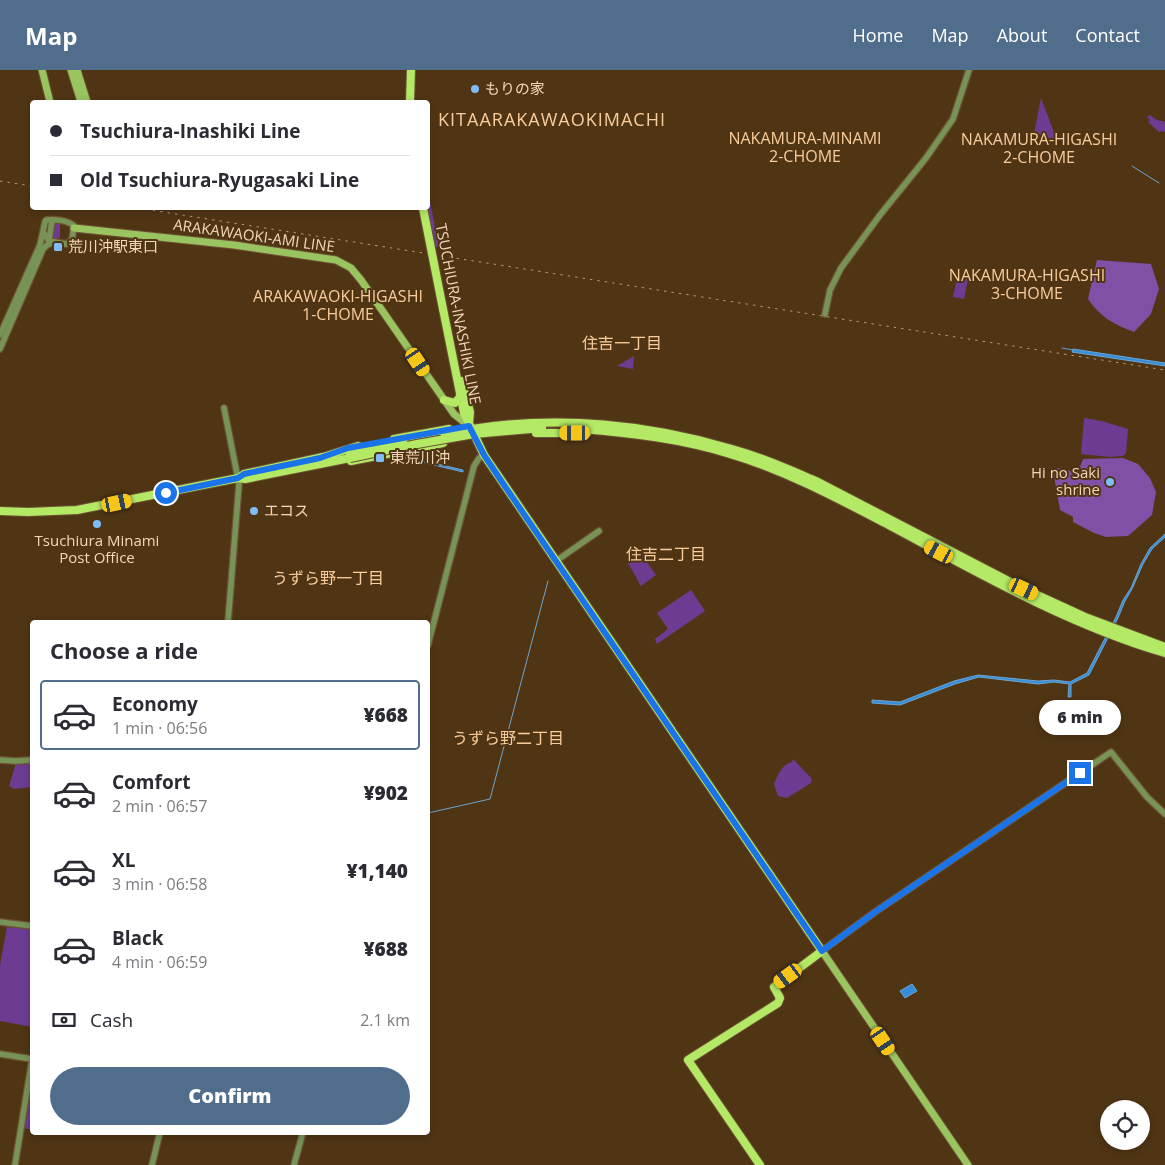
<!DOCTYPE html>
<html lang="en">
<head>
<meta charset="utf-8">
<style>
  body { margin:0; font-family:"Open Sans","Noto Sans JP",sans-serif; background:#f7f7f7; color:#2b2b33; height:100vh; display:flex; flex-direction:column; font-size:19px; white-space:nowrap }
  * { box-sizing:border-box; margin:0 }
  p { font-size:16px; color:#7c7c81 }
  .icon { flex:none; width:28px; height:28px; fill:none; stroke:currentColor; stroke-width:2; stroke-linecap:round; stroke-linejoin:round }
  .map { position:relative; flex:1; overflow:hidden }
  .sheet { position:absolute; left:30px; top:550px; width:400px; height:515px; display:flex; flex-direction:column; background:#fff; border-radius:5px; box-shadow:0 2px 8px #0003 }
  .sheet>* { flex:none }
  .banner { position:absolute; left:30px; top:30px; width:400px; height:110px; border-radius:5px; box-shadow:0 2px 8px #0003; display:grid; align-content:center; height:110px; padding:0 20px; background:#fff }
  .controls { position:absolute; left:1100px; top:1030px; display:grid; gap:10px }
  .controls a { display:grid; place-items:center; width:50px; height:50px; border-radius:50%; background:#fff; box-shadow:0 2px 8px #0003; font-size:25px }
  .end { position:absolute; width:22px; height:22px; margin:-11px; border:6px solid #1a73e8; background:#fff; box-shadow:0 0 0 2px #fff }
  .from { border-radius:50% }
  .bubble { position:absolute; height:35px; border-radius:18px; background:#fff; box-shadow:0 2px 8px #0003; font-size:16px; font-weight:800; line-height:35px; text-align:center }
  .car { position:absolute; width:15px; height:30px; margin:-15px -8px; border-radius:6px; box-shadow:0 0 4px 1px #0007; background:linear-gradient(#f5c518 24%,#345 0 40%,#f5c518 0 76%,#345 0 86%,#f5c518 0) }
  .banner b { display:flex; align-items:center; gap:18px; height:48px; font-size:19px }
  .banner b+b { border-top:1px solid #e1e1e2 }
  .banner i { width:12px; height:12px; background:#2b2b33 }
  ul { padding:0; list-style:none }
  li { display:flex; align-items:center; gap:15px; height:70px; margin:0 10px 8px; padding:0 10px; border:2px solid transparent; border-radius:5px }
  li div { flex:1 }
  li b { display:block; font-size:19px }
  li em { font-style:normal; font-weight:800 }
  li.active { border-color:#506d8c }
  li>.icon { width:45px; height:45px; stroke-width:1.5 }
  h2 { padding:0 20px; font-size:22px; line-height:60px }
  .pay { display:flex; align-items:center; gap:12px; height:55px; padding:0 20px; font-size:19px }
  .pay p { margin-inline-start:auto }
  .action { display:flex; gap:10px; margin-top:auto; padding:10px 20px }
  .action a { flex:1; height:58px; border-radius:30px; background:#506d8c; color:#fff; font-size:20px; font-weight:800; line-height:58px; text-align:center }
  header { display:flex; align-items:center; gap:30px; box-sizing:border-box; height:70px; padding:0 25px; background:#506d8c; color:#fff }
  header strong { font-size:24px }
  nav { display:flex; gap:28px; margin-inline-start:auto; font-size:18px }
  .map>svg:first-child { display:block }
  .green { fill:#6d3c92 }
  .forest { fill:#804fa6 }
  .water { fill:#358ed9; stroke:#6ea4cf }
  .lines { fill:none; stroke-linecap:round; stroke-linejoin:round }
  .stream { stroke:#6ea4cf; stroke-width:1 }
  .tertiary-casing { stroke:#6d5233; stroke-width:8 }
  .secondary-casing { stroke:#6d5233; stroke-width:9 }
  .primary-casing { stroke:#6d5233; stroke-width:10 }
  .tertiary { stroke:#789356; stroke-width:5.5 }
  .secondary { stroke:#9ac460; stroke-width:7 }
  .primary { stroke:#b4e966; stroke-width:8 }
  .rail { stroke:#b4997a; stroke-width:1; stroke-dasharray:2.5 5; stroke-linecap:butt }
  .primary-bridge-casing { stroke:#6d5233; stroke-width:10; stroke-linecap:butt }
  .primary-bridge { stroke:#b4e966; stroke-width:8 }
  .route { stroke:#1a73e8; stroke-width:6 }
  .poi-dot { fill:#7ebdf9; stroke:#503515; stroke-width:2 }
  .labels { text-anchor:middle; stroke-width:4; stroke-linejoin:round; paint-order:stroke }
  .poi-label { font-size:15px; fill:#f3d7b9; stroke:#503515; text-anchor:start }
  .street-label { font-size:15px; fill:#f3d7b9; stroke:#503515 }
  .neighbourhood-label { font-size:16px; fill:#f9cc9c; stroke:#503515 }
  .quarter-label { font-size:18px; letter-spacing:1px; fill:#f9cc9c; stroke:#503515 }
</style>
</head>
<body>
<header>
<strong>Map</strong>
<nav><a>Home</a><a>Map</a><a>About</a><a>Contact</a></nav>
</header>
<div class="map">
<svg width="1165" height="1095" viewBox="0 0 1165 1095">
  <rect width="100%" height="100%" fill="#503515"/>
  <g class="green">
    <path d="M1041 28 1057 70 1034 64Z"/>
    <path d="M1150 45 1157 50 1165 52V62L1163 61 1159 62 1148 52 1150 50 1147 47Z"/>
    <path d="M428 121 439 177H427L419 138H428Z"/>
    <path d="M55 154H60V167L58 169 52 167Z"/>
    <path d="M957 207 968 209 964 229 953 227Z"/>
    <path d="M634 286 633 299 617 296Z"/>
    <path d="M1084 348 1102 351 1128 359 1126 383 1123 386 1110 387 1081 384Z"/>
    <path d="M641 484 656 505 641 516 628 493Z"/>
    <path d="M691 520 705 541 657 574 655 569 668 559 657 543Z"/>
    <path d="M1040 642 1073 653 1056 666Z"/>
    <path d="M793 689 812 709 811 713 787 728 778 726 774 714C778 705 782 694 792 692Z"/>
    <path d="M32 691V717L14 719 9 716 16 693Z"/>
    <path d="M7 857 32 859V957L0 951V895Z"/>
    <path d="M30 1023 32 1024V1060L24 1058Z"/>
  </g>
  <g class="forest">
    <path d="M1097 190 1151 194 1159 219 1151 244 1134 262C1115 255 1100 247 1088 229Z"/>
    <path d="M1123 388 1138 394 1150 408 1156 422 1152 445 1128 466 1106 467 1094 463 1073 452V447L1060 440 1054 406 1057 398 1071 401 1080 397 1083 389Z"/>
  </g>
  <g class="water">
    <path d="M1073 279 1165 293V296L1072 282Z"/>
    <path d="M405 385 407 386V387L463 400V402L405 388Z"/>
    <path d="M1165 464V467L1152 479 1143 494 1132 519 1125 531 1118 548 1089 605 1071 614V627H1068L1069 614 1054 612 1038 614 979 607 955 614 900 635 872 633V630L900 632 954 611 978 605 1038 611 1054 610 1070 612 1087 603 1116 547 1123 530 1131 518 1141 494 1150 478Z"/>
    <path d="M912 914 917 921 905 928 900 921Z"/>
  </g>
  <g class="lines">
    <g class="stream">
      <path d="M1132 96 1159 113"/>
      <path d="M1062 278 1073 280"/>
      <path d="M428 743 490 729 548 511"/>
    </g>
    <g class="tertiary-casing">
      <g id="tertiary">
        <path d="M49 171 52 150"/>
        <path d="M825 244 830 220 841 198 880 145 926 88 953 49 969 0"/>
        <path d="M0 265 40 175 45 152 46 150C54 149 68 150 74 156L72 170 66 174 49 171 43 162"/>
        <path d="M0 279 43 179 47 175 54 172"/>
        <path d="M224 338 239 414 228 552"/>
        <path d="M556 491 599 461"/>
        <path d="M428 575 474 396 479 388 484 385"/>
        <path d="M0 690 16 691 32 690"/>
        <path d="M0 852 32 856"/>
        <path d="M822 881 875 842 1111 682 1147 727 1165 744"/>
        <path d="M0 984 32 989"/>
        <path d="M15 1095 32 990"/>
        <path d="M152 1095 160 1062"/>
        <path d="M294 1095 303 1062"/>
      </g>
    </g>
    <g class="secondary-casing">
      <g id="secondary">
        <path d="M42 0 50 32"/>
        <path d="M71 0 81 32"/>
        <path d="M77 0 87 32"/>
        <path d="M74 158 234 175 336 190 351 198 361 210 454 344 469 356"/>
        <path d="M822 881 968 1095"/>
      </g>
    </g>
    <g class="primary-casing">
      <g id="primary">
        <path d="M410 32 411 0"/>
        <path d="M443 239 464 343 484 385 822 881 774 917 780 928 778 933 688 990 760 1095"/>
        <path d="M462 311 470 342 469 354"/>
        <path d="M444 330 455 333 460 327"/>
        <path d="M472 359C558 345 649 354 732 379 762 387 790 400 818 412L1024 519 1085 547 1165 577"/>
        <path d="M581 359C631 363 682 369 730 384 784 400 835 427 885 453 975 501 1066 554 1165 583"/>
        <path d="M536 363H587"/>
        <path d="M474 364 542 358"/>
        <path d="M394 369 449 359"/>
        <path d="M320 388 358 376"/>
        <path d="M351 391 443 373"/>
        <path d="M238 408 244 404 323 387"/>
        <path d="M0 441 28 442 77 440 238 408 245 409 350 388"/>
      </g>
    </g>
    <use href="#tertiary" class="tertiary"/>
    <use href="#secondary" class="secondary"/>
    <use href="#primary" class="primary"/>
    <g class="rail">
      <path d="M0 111 32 116"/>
      <path d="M138 138 1165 300"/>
    </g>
    <g class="primary-bridge-casing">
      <g id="primary-bridge">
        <path d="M423 138 443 239"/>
        <path d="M444 363 472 359"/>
        <path d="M349 382 403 371"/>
        <path d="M350 388 417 374 474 364"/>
      </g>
    </g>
    <use href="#primary-bridge" class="primary-bridge"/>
  </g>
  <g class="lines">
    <path class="route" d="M166 423 238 408 244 404 320 388 348 378 469 356 484 385 502 412 822 881 875 842 1080 703"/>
  </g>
  <g class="poi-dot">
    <circle cx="475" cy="19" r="5"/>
    <rect x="53" y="172" width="10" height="10" rx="2.5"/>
    <rect x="375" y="383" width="10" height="10" rx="2.5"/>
    <circle cx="1110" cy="412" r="5"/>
    <circle cx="254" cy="441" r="5"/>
    <circle cx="97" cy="454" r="5"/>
  </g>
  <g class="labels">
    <g class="poi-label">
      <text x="485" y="24">もりの家</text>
      <text x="68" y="182">荒川沖駅東口</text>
      <text x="390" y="393">東荒川沖</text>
      <text x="1100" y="408" text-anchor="end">Hi no Saki<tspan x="1100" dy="17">shrine</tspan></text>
      <text x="264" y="446">エコス</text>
      <text x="97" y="476" text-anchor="middle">Tsuchiura Minami<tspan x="97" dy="17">Post Office</tspan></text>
    </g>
    <g class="street-label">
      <text transform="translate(254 166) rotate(8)" y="5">ARAKAWAOKI-AMI LINE</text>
      <text transform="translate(458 244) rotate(79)" y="5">TSUCHIURA-INASHIKI LINE</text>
    </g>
    <g class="neighbourhood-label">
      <text x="805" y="74">NAKAMURA-MINAMI<tspan x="805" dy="18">2-CHOME</tspan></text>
      <text x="1039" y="75">NAKAMURA-HIGASHI<tspan x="1039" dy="18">2-CHOME</tspan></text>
      <text x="1027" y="211">NAKAMURA-HIGASHI<tspan x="1027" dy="18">3-CHOME</tspan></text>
      <text x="338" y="232">ARAKAWAOKI-HIGASHI<tspan x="338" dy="18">1-CHOME</tspan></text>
      <text x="622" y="279">住吉一丁目</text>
      <text x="666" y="490">住吉二丁目</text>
      <text x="328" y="514">うずら野一丁目</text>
      <text x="508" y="674">うずら野二丁目</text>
    </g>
    <g class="quarter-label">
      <text x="552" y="56">KITAARAKAWAOKIMACHI</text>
    </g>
  </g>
</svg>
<div class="controls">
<a><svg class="icon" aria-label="locate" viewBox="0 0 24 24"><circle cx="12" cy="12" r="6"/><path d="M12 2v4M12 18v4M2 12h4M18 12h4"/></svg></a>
</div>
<i class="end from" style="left:166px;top:423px"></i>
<i class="end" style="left:1080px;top:703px"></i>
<div class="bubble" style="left:1039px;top:630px;width:82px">6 min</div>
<i class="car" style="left:418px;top:292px;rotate:146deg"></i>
<i class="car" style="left:575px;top:363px;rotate:270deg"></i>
<i class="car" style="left:117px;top:433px;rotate:78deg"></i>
<i class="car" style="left:939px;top:482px;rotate:298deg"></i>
<i class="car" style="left:1024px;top:519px;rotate:115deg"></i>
<i class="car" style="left:788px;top:906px;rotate:234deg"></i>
<i class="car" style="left:883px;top:971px;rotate:146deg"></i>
<div class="banner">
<b><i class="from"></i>Tsuchiura-Inashiki Line</b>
<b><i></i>Old Tsuchiura-Ryugasaki Line</b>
</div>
<section class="sheet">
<h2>Choose a ride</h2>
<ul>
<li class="active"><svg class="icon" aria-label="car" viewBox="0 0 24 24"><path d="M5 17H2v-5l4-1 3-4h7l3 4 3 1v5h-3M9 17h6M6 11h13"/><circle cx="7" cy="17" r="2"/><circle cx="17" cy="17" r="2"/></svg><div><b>Economy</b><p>1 min · 06:56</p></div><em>¥668</em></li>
<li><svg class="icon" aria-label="car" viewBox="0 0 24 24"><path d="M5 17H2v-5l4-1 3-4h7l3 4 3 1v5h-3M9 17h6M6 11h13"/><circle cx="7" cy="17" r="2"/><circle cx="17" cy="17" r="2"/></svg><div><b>Comfort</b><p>2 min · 06:57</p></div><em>¥902</em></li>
<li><svg class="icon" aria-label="car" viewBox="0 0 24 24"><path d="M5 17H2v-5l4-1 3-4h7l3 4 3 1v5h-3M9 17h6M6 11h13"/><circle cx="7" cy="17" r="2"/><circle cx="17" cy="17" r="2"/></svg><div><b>XL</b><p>3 min · 06:58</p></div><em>¥1,140</em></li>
<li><svg class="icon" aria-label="car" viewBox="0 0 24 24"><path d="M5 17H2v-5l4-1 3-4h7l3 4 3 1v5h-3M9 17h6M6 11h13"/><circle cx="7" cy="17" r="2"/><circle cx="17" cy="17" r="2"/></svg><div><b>Black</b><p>4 min · 06:59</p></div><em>¥688</em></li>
</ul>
<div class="pay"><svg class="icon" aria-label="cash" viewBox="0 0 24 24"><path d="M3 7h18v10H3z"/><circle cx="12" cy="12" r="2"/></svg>Cash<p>2.1 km</p></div>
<div class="action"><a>Confirm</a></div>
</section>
</div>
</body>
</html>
